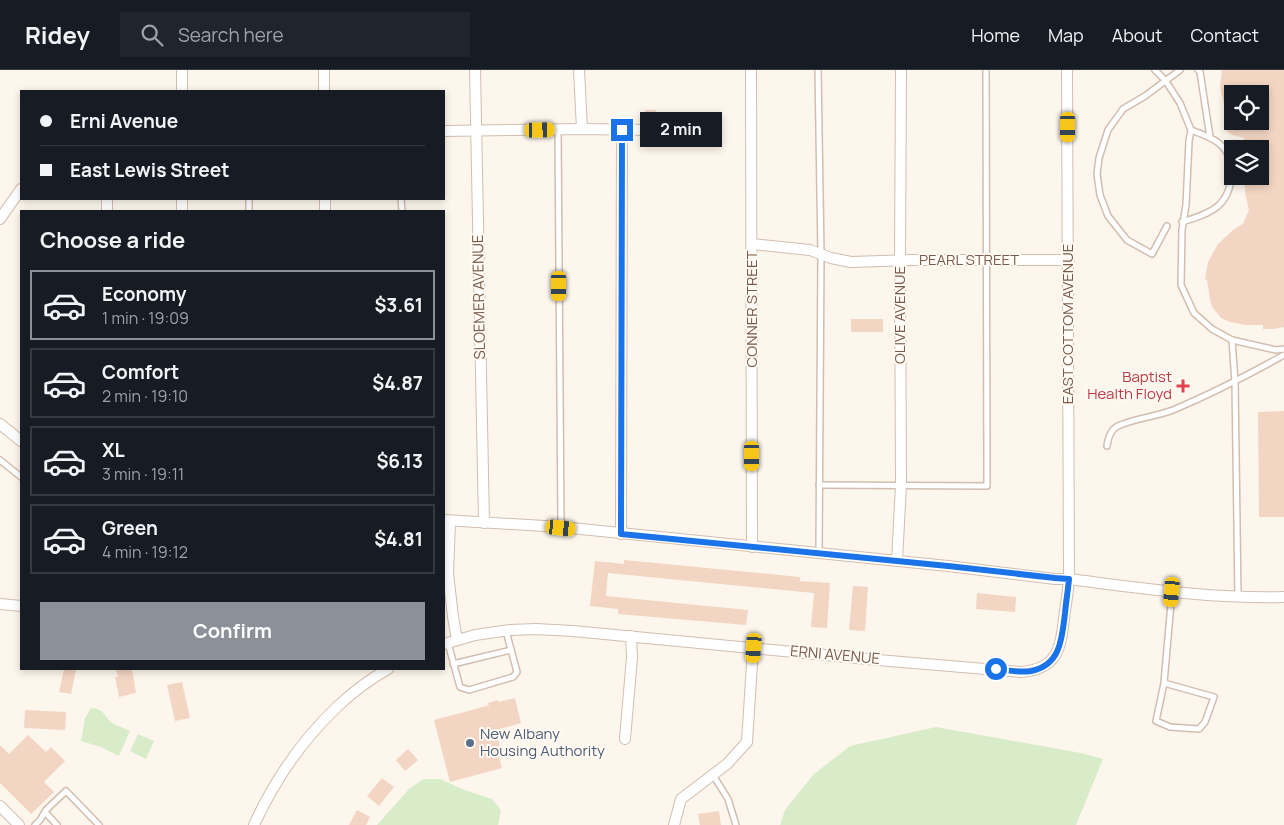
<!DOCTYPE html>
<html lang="en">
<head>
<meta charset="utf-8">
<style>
  body { margin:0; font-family:Manrope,sans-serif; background:#20242c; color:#f1f3f6; height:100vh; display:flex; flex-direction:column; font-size:19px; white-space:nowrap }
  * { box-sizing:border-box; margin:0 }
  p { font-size:16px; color:#9ea1a6 }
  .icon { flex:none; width:28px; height:28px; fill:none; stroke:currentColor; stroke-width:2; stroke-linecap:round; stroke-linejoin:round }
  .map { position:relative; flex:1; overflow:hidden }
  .side { position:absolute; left:20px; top:140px; width:425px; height:460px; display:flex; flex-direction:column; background:#171b24; border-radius:0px; box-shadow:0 2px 8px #0003 }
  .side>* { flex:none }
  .banner { position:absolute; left:20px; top:20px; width:425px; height:110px; border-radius:0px; box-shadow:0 2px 8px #0003; display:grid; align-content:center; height:110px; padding:0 20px; background:#171b24 }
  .tools { position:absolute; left:1224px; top:15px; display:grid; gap:10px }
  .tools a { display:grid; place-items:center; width:45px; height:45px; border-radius:0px; background:#171b24; box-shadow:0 2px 8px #0003; font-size:25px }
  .end { position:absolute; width:22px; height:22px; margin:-11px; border:6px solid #1a73e8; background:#fff; box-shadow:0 0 0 2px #fff }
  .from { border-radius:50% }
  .bubble { position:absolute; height:35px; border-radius:0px; background:#171b24; box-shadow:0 2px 8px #0003; font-size:16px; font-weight:700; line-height:35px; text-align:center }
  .car { position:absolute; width:15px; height:30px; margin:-15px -8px; border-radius:6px; box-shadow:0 0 4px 1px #0007; background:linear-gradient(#f5c518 24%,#345 0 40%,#f5c518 0 76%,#345 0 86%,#f5c518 0) }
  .banner b { display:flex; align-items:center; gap:18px; height:48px; font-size:19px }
  .banner b+b { border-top:1px solid #363941 }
  .banner i { width:12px; height:12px; background:#f1f3f6 }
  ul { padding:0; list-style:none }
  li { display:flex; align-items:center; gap:15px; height:70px; margin:0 10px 8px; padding:0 10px; border:2px solid #363941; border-radius:0px }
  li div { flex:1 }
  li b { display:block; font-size:19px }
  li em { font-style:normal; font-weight:700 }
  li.current { border-color:#8c9099 }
  li>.icon { width:45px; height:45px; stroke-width:1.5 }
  h2 { padding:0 20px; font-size:22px; line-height:60px }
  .primary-button { display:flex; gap:10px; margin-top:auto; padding:10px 20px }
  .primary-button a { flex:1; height:58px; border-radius:0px; background:#8c9099; color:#fff; font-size:20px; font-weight:700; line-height:58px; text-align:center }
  header { display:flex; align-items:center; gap:30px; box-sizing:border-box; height:70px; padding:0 25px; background:#171b24; border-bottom:1px solid #363941 }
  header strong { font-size:24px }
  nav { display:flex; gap:28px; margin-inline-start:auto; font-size:18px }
  .search { width:350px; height:45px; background:#20242c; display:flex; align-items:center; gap:12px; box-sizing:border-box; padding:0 18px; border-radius:0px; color:#9ea1a6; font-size:19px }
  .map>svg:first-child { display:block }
  .green { fill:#d8ecc9 }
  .building { fill:#f3d5c3 }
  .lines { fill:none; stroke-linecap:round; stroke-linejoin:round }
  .service-casing { stroke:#d1beb0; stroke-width:8 }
  .minor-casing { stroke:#d1beb0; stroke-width:12 }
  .service { stroke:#fff; stroke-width:5 }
  .minor { stroke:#fff; stroke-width:10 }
  .route { stroke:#1a73e8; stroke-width:6 }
  .health-dot { fill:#e0444e; stroke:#fffaf3; stroke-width:2 }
  .service-dot { fill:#5c6f8a; stroke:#fffaf3; stroke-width:2 }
  .labels { text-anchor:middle; stroke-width:4; stroke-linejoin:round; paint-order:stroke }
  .street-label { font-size:15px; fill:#7a5c4d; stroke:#fffaf3 }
  .health-label { font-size:15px; fill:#be3a42; stroke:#fffaf3; text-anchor:end }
  .service-label { font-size:15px; fill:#4e5e75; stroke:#fffaf3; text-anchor:start }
</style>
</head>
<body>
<header>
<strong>Ridey</strong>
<div class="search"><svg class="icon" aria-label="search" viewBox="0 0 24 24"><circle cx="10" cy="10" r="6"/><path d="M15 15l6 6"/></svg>Search here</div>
<nav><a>Home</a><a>Map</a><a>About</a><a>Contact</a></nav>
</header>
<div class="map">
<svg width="1284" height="755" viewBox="0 0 1284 755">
  <rect width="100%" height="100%" fill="#fdf6ec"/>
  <g class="green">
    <path d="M91 638C104 639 103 644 111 652 116 656 125 658 130 661L119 686 101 677 81 671 85 648Z"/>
    <path d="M936 657 1081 683 1103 689 1076 755H780L785 740 813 705 850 676Z"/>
    <path d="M138 664 154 671 146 689 130 681Z"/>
    <path d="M424 709H440L462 719 492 729 501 740 498 755H377L410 718Z"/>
  </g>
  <g class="building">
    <path d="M1222 0H1284V257L1273 259H1263V255H1246L1230 252 1221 248 1212 237 1210 229 1207 210 1205 209 1208 192 1218 174 1233 160 1243 154 1249 140 1245 123 1244 106H1260V79H1243L1244 68 1232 65 1225 59 1230 51H1260V24H1232V35L1225 38 1220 16Z"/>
    <path d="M645 40H656V50L646 51Z"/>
    <rect x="851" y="249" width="32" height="13"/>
    <path d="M1284 341V447H1259L1258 342Z"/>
    <path d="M624 490 800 507V511L830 513 827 558 811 557 814 523 608 503 606 526 748 540 746 555 618 544V539L590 536 595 491 624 494Z"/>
    <path d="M853 516 868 517 865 561 849 560Z"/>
    <path d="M977 523 1016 527 1015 542 976 539Z"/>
    <path d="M64 599H76L71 624 59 622Z"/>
    <path d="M116 599H132L136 623 119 627 115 607H118Z"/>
    <path d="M182 612 190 648 175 651 167 615Z"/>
    <path d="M515 628 521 653 496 660 502 686 499 687 502 698 450 712 434 650 472 640 489 635 488 633 498 630V632Z"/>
    <path d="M25 640 66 642 65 660 24 658Z"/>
    <path d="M28 665 46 682 51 677 65 691 44 712 54 722 31 744 0 713V675L9 684Z"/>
    <path d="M408 679 418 690 405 701 396 690Z"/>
    <path d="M382 708 394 717 379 736 367 726Z"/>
    <path d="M357 740 370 747 366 755H349Z"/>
    <path d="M719 741 721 755H700L698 744Z"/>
  </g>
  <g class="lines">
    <g class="service-casing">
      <g id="service">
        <path d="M818 0 821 184 819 483"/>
        <path d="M1155 0 1165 10 1180 33 1191 60 1189 71 1186 135 1182 160 1181 215 1194 243 1212 259 1232 270 1235 312 1238 527"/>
        <path d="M1198 0 1200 2 1210 67"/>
        <path d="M558 60 561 457"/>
        <path d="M1191 60C1212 68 1226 72 1232 95"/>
        <path d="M249 129V141"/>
        <path d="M401 129 402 141"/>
        <path d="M1182 152C1212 143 1230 136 1232 102"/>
        <path d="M1167 156 1152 184 1127 170 1108 146 1100 125 1097 104 1099 88 1108 60 1123 39 1145 26 1180 0"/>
        <path d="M1232 270 1276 280 1284 279"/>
        <path d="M1107 376C1108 368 1110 360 1118 356 1135 348 1155 347 1173 340 1211 324 1248 305 1284 285"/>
        <path d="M0 390 21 407"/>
        <path d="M819 415 987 416 986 0"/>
        <path d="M448 573 460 617 469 620 513 607 517 602 506 561"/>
        <path d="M453 594 511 580"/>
        <path d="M1164 613 1214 627 1205 652 1199 659 1170 657 1156 651 1164 613 1172 522"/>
        <path d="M713 705 728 729 736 755"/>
        <path d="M45 742 57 755"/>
        <path d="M35 755 40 750 46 740 66 721 99 755"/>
      </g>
    </g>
    <g class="minor-casing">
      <g id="minor">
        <path d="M324 0V21"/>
        <path d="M475 0 484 453"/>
        <path d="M579 0 582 59"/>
        <path d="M751 0 752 477"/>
        <path d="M182 21V0"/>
        <path d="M444 61 582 59 653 60"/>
        <path d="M107 129V141"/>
        <path d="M325 129V141"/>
        <path d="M182 141V129"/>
        <path d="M0 149 21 119"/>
        <path d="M752 174 810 180 831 188 851 192 911 190H1069"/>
        <path d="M0 354 21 371"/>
        <path d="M444 450 561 457 948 496 1055 509H1069C1140 518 1212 529 1284 527"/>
        <path d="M450 451 448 503 453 547 457 570"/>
        <path d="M621 464 622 60"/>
        <path d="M897 491 901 415 900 191 901 0"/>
        <path d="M0 534 21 536"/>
        <path d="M444 574 475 565 510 560 536 559 573 561 878 590 1021 602C1057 599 1061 579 1064 548 1066 535 1068 522 1069 509L1067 0"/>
        <path d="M625 669 632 587 631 566"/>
        <path d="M0 736 19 755"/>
        <path d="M254 755C275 709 301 671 338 636 353 622 370 609 388 599"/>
        <path d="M674 755 681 729 727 694 747 672 753 578"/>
      </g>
    </g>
    <use href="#service" class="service"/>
    <use href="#minor" class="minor"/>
  </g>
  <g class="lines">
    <path class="route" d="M622 60 621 464 948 496 1055 508 1069 509C1068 520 1066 532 1065 543 1062 568 1061 595 1031 601 1019 603 1007 600 996 599"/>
  </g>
  <path class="health-dot" d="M1180.5 308.5h5v5h5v5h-5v5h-5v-5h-5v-5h5z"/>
  <circle class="service-dot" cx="470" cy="673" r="5"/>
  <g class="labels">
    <g class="street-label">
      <text x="969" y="195">PEARL STREET</text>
      <text transform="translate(479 227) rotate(-91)" y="5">SLOEMER AVENUE</text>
      <text transform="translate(752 239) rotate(-90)" y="5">CONNER STREET</text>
      <text transform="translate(900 245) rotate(-90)" y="5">OLIVE AVENUE</text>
      <text transform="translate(1068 254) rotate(-90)" y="5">EAST COTTOM AVENUE</text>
      <text transform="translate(835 585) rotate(5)" y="5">ERNI AVENUE</text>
    </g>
    <g class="health-label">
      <text x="1172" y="312">Baptist<tspan x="1172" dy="17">Health Floyd</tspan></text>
    </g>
    <g class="service-label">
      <text x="480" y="669">New Albany<tspan x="480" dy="17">Housing Authority</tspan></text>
    </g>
  </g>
</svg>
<div class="tools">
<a><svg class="icon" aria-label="locate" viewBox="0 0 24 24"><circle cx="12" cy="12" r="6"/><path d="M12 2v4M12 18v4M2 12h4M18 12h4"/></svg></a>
<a><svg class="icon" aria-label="layers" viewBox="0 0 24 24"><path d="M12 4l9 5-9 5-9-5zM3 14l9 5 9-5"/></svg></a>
</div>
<i class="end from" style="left:996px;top:599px"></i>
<i class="end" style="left:622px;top:60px"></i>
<div class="bubble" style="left:640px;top:42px;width:82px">2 min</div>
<i class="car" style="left:1068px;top:57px;rotate:180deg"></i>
<i class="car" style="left:540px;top:60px;rotate:89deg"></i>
<i class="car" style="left:559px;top:216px;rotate:180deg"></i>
<i class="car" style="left:752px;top:386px;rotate:180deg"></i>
<i class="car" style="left:561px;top:458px;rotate:96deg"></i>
<i class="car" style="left:1172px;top:522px;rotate:185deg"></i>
<i class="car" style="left:754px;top:578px;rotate:184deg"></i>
<div class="banner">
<b><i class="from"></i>Erni Avenue</b>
<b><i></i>East Lewis Street</b>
</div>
<section class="side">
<h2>Choose a ride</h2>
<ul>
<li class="current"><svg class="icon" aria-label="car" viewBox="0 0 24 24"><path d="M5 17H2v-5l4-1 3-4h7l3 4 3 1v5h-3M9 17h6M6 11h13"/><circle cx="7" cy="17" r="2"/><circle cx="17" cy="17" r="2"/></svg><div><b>Economy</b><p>1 min · 19:09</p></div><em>$3.61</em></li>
<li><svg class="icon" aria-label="car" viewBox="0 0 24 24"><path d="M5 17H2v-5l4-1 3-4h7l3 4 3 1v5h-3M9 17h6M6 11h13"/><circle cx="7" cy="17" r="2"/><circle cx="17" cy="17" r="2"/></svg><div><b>Comfort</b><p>2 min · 19:10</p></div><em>$4.87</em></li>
<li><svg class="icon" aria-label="car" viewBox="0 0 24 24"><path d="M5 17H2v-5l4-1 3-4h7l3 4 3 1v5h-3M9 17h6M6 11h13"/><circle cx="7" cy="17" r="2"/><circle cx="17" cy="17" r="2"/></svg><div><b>XL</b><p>3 min · 19:11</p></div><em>$6.13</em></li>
<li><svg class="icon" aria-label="car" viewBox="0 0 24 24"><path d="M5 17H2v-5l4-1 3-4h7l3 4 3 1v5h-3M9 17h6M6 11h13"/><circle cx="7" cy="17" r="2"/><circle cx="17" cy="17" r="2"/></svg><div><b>Green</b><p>4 min · 19:12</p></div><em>$4.81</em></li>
</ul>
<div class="primary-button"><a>Confirm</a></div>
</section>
</div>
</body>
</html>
